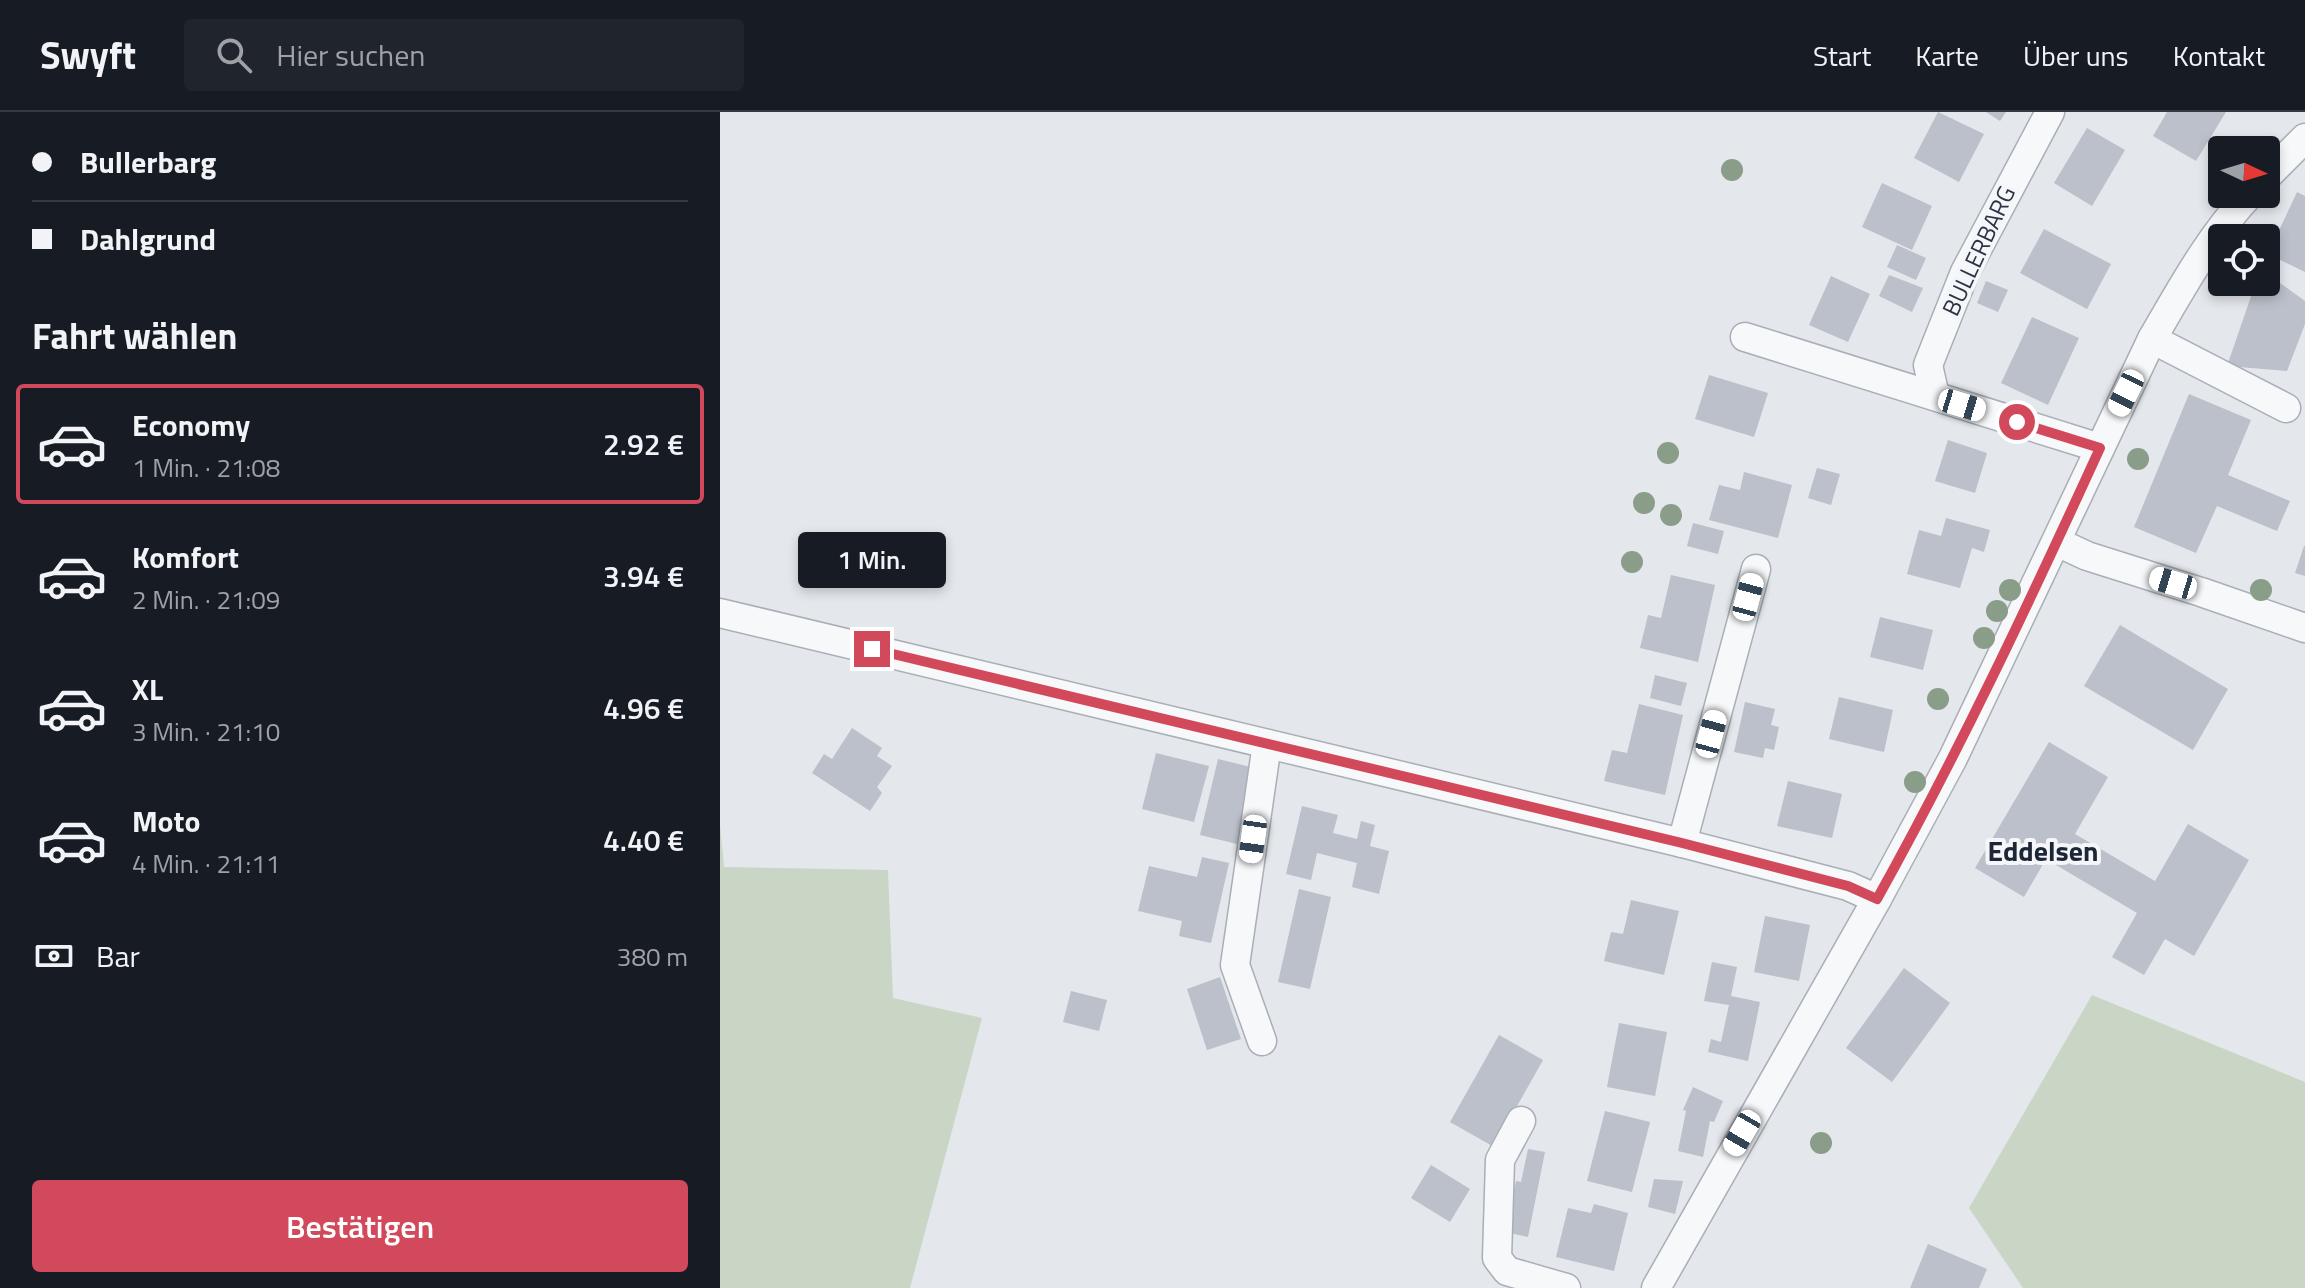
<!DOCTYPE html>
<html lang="de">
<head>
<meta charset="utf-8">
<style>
  body { margin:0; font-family:"Titillium Web",sans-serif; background:#20242c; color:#f1f3f6; height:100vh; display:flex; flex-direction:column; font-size:30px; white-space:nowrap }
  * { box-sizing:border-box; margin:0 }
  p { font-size:26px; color:#9ea1a6 }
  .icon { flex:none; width:44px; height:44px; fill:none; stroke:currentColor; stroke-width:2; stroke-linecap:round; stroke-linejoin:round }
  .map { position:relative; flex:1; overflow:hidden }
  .drawer { display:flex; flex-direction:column; background:#171b24; width:720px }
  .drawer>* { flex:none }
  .guide { display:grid; align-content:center; height:176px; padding:0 32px; background:#171b24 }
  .needle { width:52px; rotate:94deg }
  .tools { position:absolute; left:1488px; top:24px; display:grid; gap:16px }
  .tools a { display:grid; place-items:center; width:72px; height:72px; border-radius:8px; background:#171b24; box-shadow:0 4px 12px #0003; font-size:40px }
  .end { position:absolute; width:36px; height:36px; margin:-18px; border:10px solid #d1495b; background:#fff; box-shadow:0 0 0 4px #fff }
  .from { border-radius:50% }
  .bubble { position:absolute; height:56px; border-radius:8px; background:#171b24; box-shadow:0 4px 12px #0003; font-size:26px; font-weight:600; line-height:56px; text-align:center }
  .car { position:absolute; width:24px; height:48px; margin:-24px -12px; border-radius:10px; box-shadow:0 0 6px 2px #0007; background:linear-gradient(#fff 24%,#345 0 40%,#fff 0 76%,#345 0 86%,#fff 0) }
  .guide b { display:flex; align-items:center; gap:28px; height:76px; font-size:30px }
  .guide b+b { border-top:2px solid #363941 }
  .guide i { width:20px; height:20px; background:#f1f3f6 }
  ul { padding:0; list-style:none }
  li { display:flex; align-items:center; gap:24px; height:120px; margin:0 16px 12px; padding:0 16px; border:4px solid transparent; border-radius:8px }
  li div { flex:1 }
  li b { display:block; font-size:30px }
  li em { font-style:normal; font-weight:600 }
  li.active { border-color:#d1495b }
  li>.icon { width:72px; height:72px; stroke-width:1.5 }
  h2 { padding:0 32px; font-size:36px; line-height:96px }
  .pay { display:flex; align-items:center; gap:20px; height:88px; padding:0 32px; font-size:30px }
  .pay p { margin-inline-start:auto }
  .cta { display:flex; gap:16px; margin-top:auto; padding:16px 32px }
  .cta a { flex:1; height:92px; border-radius:8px; background:#d1495b; color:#fff; font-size:32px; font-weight:600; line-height:92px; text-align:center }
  header { display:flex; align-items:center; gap:48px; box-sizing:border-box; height:112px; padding:0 40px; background:#171b24; border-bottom:2px solid #363941 }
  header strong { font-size:38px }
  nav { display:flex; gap:44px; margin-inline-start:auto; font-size:28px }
  .search { width:560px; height:72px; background:#20242c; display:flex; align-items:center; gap:20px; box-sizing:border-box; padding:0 28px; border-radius:8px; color:#9ea1a6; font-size:30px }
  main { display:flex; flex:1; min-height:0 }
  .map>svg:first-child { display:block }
  .green { fill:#c9d6c5 }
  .building { fill:#bbc0ca }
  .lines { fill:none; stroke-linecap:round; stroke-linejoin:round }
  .minor-casing { stroke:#a9aeb7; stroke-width:31 }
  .minor { stroke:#f7f8fa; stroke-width:28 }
  .tree { fill:#899d89 }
  .route { stroke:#d1495b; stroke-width:10 }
  .labels { text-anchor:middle; stroke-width:8; stroke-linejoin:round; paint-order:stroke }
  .street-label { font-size:24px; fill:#2b3445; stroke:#f4f6f9 }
  .quarter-label { font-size:28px; font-weight:bold; fill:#1d2536; stroke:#f4f6f9 }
</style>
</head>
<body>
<header>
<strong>Swyft</strong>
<div class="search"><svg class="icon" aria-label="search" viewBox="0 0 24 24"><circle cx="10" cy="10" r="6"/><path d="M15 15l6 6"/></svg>Hier suchen</div>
<nav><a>Start</a><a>Karte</a><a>Über uns</a><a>Kontakt</a></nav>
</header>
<main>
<section class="drawer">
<div class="guide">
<b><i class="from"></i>Bullerbarg</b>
<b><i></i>Dahlgrund</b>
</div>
<h2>Fahrt wählen</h2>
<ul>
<li class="active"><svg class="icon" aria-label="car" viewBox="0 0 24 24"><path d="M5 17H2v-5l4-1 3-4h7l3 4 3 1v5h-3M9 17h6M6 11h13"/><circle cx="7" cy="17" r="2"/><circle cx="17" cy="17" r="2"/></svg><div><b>Economy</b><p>1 Min. · 21:08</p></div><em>2.92 €</em></li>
<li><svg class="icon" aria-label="car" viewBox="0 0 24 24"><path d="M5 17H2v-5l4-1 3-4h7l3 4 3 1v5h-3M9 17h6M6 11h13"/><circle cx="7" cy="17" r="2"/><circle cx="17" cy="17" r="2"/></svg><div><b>Komfort</b><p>2 Min. · 21:09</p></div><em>3.94 €</em></li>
<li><svg class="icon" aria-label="car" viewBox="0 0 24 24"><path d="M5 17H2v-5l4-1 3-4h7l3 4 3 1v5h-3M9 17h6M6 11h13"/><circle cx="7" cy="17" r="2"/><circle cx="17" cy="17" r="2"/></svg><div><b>XL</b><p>3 Min. · 21:10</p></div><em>4.96 €</em></li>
<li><svg class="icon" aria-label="car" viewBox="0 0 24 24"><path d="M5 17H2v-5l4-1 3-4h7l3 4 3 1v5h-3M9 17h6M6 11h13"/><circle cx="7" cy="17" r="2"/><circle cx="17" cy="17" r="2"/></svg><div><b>Moto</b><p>4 Min. · 21:11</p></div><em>4.40 €</em></li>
</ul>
<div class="pay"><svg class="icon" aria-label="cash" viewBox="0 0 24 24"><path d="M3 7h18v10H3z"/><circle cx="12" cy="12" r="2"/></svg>Bar<p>380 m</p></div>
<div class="cta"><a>Bestätigen</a></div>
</section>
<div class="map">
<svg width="1585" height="1176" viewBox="0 0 1585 1176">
  <rect width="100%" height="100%" fill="#e4e7ec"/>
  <g class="green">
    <path d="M0 712 4 755 168 758 173 886 262 906 190 1176H0Z"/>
    <path d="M1372 883 1585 970V1176H1303L1249 1096Z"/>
  </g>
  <g class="building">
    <path d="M1218 0 1264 22 1239 70 1194 46Z"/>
    <path d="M1266 0H1286L1280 9Z"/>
    <path d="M1447 0H1506L1476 49 1433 24Z"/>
    <path d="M1367 16 1405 38 1372 94 1334 71Z"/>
    <path d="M1162 71 1212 94 1192 138 1142 115Z"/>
    <path d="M1577 80 1585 84V160L1548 142Z"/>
    <path d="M1324 117 1391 152 1367 197 1300 161Z"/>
    <path d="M1177 133 1206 146 1196 168 1167 155Z"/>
    <path d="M1546 161 1585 189V212L1567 259 1507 254 1536 170H1546Z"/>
    <path d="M1169 163 1203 176 1192 200 1159 184Z"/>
    <path d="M1111 164 1150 182 1128 230 1089 213Z"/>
    <path d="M1266 169 1288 178 1278 200 1257 191Z"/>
    <path d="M1312 205 1359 226 1328 293 1281 271Z"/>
    <path d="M989 263 1048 281 1034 325 975 307Z"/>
    <path d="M1469 282 1531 308 1508 363 1570 389 1557 419 1497 394 1476 441 1414 415Z"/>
    <path d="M1228 328 1267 341 1255 381 1215 369Z"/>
    <path d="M1097 356 1120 362 1111 393 1088 386Z"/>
    <path d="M1024 360 1072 373 1058 426 989 408 999 373 1020 378Z"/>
    <path d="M1226 406 1270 418 1264 440 1252 436 1240 476 1187 462 1199 418 1221 424Z"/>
    <path d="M973 411 1004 419 998 442 967 434Z"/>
    <path d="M1584 434H1585V464L1575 461Z"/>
    <path d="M951 463 995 473 978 550 920 536 928 503 941 506Z"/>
    <path d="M1160 505 1213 518 1203 558 1150 545Z"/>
    <path d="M1400 513 1508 577 1473 638 1364 574Z"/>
    <path d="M935 563 967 571 961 594 930 586Z"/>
    <path d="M1119 585 1173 598 1164 640 1109 627Z"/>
    <path d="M1025 590 1055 597 1051 613 1059 615 1054 638 1045 636 1043 646 1014 640Z"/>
    <path d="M919 592 963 603 945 683 884 669 892 638 907 641Z"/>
    <path d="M132 616 162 636 157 644 172 654 157 675 162 681 150 699 92 661 104 642 112 647Z"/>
    <path d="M1329 630 1388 665 1355 722 1435 769 1468 712 1529 748 1474 844 1445 827 1424 863 1392 845 1417 801 1326 747 1304 785 1255 756Z"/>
    <path d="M436 641 489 654 474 710 422 697Z"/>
    <path d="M498 647 535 656 517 732 480 723Z"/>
    <path d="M1068 669 1122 682 1112 726 1057 714Z"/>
    <path d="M582 694 618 703 613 721 637 727 641 709 655 713 650 734 669 739 659 782 632 775 637 751 597 741 591 768 566 762Z"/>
    <path d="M482 745 509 751 491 831 459 824 462 809 418 799 429 754 477 765Z"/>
    <path d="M579 777 611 785 590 877 558 870Z"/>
    <path d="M911 788 959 799 944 863 884 849 891 820 903 822Z"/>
    <path d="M1045 804 1090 813 1079 869 1034 860Z"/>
    <path d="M992 850 1017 855 1011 884 1040 890 1028 949 988 940 991 927 1001 930 1009 893 984 889Z"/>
    <path d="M1184 856 1230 891 1172 970 1126 936Z"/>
    <path d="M500 865 521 927 487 938 467 877Z"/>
    <path d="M351 879 387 888 379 919 343 910Z"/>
    <path d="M899 911 947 920 935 984 887 975Z"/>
    <path d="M779 923 823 948 774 1035 730 1010Z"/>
    <path d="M973 975 1003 989 994 1010 990 1009 983 1045 958 1039 966 999 963 998Z"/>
    <path d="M885 999 930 1010 912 1080 867 1069Z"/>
    <path d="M808 1037 825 1040 808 1125 785 1120 796 1069 801 1070Z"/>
    <path d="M711 1053 750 1077 730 1110 691 1086Z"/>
    <path d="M934 1067 963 1069 955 1102 928 1095Z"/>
    <path d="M874 1092 908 1101 894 1159 836 1145 848 1096 871 1101Z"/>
    <path d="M1208 1132 1267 1157 1259 1176H1190Z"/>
  </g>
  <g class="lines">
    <g class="minor-casing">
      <g id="minor">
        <path d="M1546 65 1585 26"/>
        <path d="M1025 225 1380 336"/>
        <path d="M1432 227 1566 296"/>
        <path d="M1215 284 1208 253 1245 160 1330 0"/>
        <path d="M1337 430 1367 444 1481 480 1585 516"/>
        <path d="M0 501 962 731 1128 774 1157 787"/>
        <path d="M962 731 1036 457"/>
        <path d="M542 929 515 853 547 632"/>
        <path d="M801 1009 780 1048 777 1146 787 1159 846 1176"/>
        <path d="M936 1176 1157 787 1233 646 1432 227C1461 177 1490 124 1530 82"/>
      </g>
    </g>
    <use href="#minor" class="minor"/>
  </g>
  <g class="tree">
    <circle cx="1012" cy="58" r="11"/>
    <circle cx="948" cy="341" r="11"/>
    <circle cx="1418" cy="347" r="11"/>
    <circle cx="924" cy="391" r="11"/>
    <circle cx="951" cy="403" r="11"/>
    <circle cx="912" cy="450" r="11"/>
    <circle cx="1290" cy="478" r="11"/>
    <circle cx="1541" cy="478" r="11"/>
    <circle cx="1277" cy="499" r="11"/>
    <circle cx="1264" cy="526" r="11"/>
    <circle cx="1218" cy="587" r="11"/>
    <circle cx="1195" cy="670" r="11"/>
    <circle cx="1101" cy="1031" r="11"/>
  </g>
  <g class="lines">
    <path class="route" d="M152 537 962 731 1128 774 1157 787C1239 640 1310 489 1380 336L1297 310"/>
  </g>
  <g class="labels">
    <g class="street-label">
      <text transform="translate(1259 139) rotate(-65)" y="8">BULLERBARG</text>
    </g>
    <g class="quarter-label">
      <text x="1323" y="749">Eddelsen</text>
    </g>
  </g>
</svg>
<div class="tools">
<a><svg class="needle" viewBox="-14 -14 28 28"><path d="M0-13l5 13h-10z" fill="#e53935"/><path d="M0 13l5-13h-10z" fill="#9ea1a6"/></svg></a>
<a><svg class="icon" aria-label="locate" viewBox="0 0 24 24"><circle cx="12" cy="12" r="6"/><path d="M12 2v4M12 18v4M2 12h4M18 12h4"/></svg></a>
</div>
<i class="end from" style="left:1297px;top:310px"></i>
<i class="end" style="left:152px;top:537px"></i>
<div class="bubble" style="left:78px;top:420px;width:148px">1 Min.</div>
<i class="car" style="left:1406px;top:281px;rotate:206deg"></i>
<i class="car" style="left:1242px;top:293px;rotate:107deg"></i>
<i class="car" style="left:1453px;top:471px;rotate:287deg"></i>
<i class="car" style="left:1028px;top:485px;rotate:15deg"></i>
<i class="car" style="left:991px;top:622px;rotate:15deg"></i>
<i class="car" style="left:533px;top:727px;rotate:188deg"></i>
<i class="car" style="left:1022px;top:1021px;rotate:210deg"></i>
</div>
</main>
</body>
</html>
